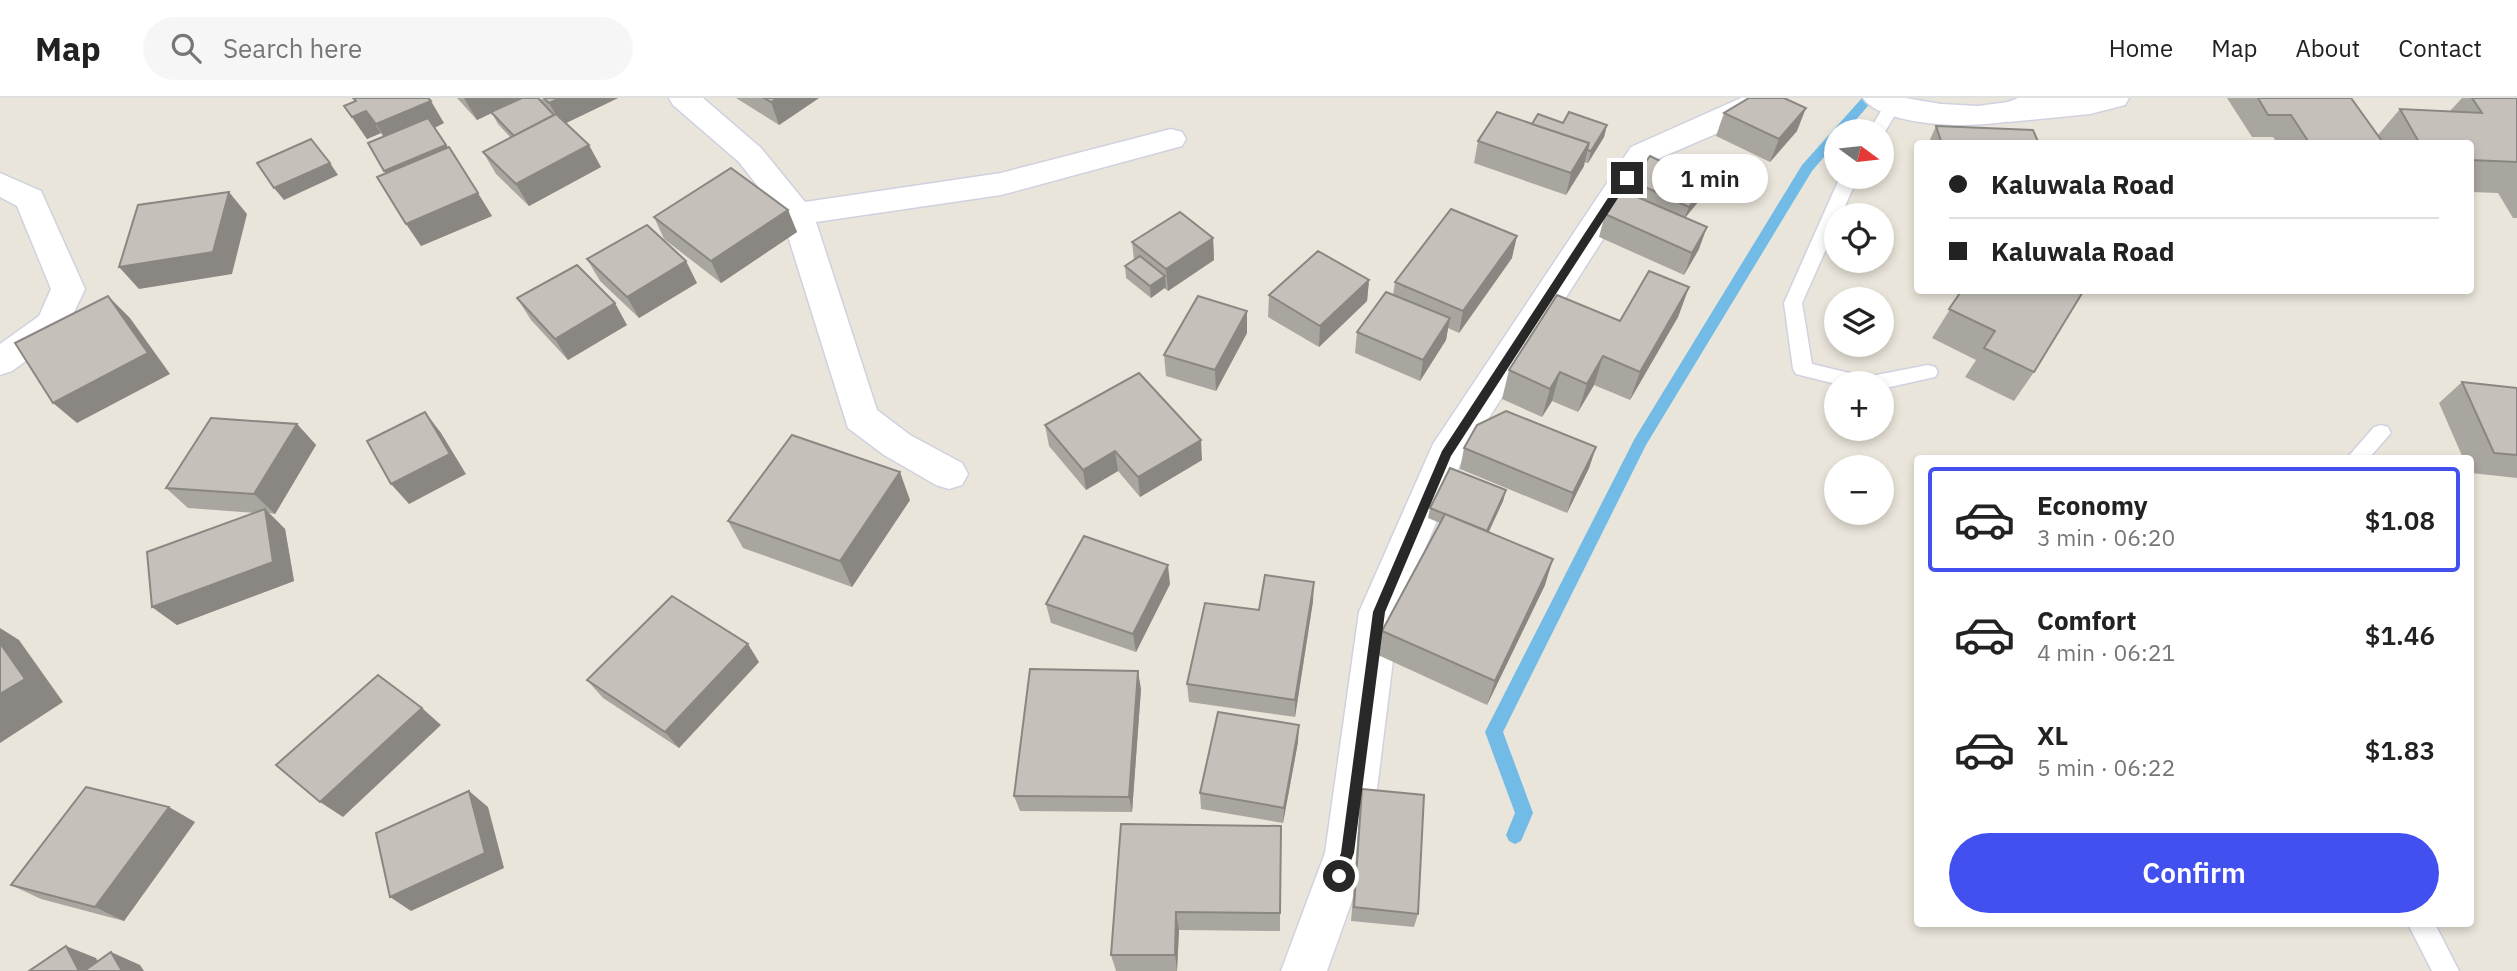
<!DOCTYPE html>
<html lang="en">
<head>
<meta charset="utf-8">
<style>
  body { margin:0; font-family:"IBM Plex Sans",sans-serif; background:#f6f6f6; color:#222; height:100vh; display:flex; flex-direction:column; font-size:26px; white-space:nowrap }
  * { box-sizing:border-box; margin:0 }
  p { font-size:23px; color:#767676 }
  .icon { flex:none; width:38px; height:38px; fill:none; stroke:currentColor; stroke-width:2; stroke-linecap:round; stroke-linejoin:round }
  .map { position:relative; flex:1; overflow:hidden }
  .panel { position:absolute; left:1914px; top:357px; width:560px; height:472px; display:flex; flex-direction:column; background:#fff; border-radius:7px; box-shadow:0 4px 10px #0003 }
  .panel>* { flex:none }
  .banner { position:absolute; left:1914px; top:42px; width:560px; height:154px; border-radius:7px; box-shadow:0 4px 10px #0003; display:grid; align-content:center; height:154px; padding:0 35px; background:#fff }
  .needle { width:46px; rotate:105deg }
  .buttons { position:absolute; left:1824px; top:21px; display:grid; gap:14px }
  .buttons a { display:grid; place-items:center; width:70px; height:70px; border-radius:50%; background:#fff; box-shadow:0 4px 10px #0003; font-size:35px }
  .end { position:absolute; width:32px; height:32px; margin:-16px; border:9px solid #282828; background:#fff; box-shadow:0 0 0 4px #fff }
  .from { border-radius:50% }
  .bubble { position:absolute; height:49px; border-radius:24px; background:#fff; box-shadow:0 4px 10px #0003; font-size:23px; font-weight:600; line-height:49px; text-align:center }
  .banner b { display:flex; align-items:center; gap:24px; height:66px; font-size:26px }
  .banner b+b { border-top:2px solid #e0e0e0 }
  .banner i { width:18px; height:18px; background:#222 }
  ul { padding:12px 0 0; list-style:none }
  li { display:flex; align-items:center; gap:21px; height:105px; margin:0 14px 10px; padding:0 21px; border:4px solid transparent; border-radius:7px }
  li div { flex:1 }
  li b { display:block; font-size:26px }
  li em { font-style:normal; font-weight:600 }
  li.on { border-color:#4250ef }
  li>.icon { width:63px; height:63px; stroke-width:1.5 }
  .button { display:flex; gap:14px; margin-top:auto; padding:14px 35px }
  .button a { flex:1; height:80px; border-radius:42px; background:#4250ef; color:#fff; font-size:28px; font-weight:600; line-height:80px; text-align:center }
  header { display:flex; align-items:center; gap:42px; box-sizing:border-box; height:98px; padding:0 35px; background:#fff; border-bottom:2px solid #e0e0e0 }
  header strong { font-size:33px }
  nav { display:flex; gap:38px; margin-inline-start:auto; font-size:24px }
  .search { width:490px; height:63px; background:#f6f6f6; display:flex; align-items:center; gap:18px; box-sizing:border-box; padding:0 24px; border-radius:38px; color:#767676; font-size:26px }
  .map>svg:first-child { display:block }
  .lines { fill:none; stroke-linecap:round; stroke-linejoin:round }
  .stream { fill:#72bbe7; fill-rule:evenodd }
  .service-casing { stroke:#d0d1e0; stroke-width:3 }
  .minor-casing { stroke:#d0d1e0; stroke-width:3 }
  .tertiary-casing { stroke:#d0d1e0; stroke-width:3 }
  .service { fill:#fff; fill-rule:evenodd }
  .minor { fill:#fff; fill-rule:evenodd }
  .tertiary { fill:#fff; fill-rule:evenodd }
  .wall { fill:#a9a6a0 }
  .shaded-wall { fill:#8a8782 }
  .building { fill:#c5c1ba; stroke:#8a8782; stroke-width:2 }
  .route { fill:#282828 }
</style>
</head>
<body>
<header>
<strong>Map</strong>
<div class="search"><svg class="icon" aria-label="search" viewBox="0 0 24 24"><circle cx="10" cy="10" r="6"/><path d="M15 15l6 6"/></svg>Search here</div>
<nav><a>Home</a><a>Map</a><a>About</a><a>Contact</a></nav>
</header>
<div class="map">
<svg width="2517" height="873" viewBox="0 0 2517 873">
  <rect width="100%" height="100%" fill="#eae5da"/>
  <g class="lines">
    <path class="stream" d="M1862 0H1875L1846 33H1836V45L1812 73 1646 347 1503 634 1533 715 1521 743 1515 746 1509 743 1506 737 1515 715 1485 634 1488 628 1635 340 1802 67Z"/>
    <g class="service-casing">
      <g id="service">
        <path d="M1893 2 1901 7 1883 37 1881 33H1869L1887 3Z"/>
        <path d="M1840 79H1858L1841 117H1836V129L1802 205 1812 266 1866 279 1928 267 1935 269 1938 274 1935 279 1881 291V285L1836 286 1796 276 1793 271 1784 205Z"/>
        <path d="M2381 327 2388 329 2391 335 2369 360H2347L2374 329Z"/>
        <path d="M2408 826H2435L2459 873H2432Z"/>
      </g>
    </g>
    <g class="minor-casing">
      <g id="minor">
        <path d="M669 0H703L761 50 805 104 1001 75 1171 31 1182 34 1186 41 1182 48 1001 97 816 124 877 312 910 337 962 365 968 376 962 387 949 391 936 387 884 357 848 330 782 119 739 64 673 7Z"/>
        <path d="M1741 0H1776L1757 18 1653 63 1462 362 1399 514 1369 755 1327 873H1281L1325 755 1359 514 1433 346 1631 49Z"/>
        <path d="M2050 0H2129L2125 7 2090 16 2008 24 1997 21 1993 14 1997 7Z"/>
        <path d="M0 75 41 93 85 191 64 235 12 273 0 277V246L39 218 51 191 17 108 0 99Z"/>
      </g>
    </g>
    <g class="tertiary-casing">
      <path id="tertiary" d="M1863 0H1905L1941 6 1978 8 2008 4 2018 0H2059C2036 37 1885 35 1863 0Z"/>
    </g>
    <use href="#service" class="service"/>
    <use href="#minor" class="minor"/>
    <use href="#tertiary" class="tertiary"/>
  </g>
  <g class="wall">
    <path d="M457 0 520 1 618 0 566 25 601 69 529 108 496 76 483 54 511 40 498 26 492 15 477 22Z"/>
    <path d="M736 0H819L779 27Z"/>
    <path d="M2227 0H2351L2378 37 2400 11 2450 13 2462 0H2517V120H2513L2498 95 2471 94V46H2278L2273 39H2252Z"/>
    <path d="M344 8 444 25 435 30 492 118 421 148 383 39 381 35 367 41Z"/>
    <path d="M1724 15 1797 33 1770 64 1716 38Z"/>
    <path d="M1563 25 1607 27 1604 39 1588 65 1584 64V68L1566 97 1474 65 1478 43 1532 26Z"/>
    <path d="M1936 28 2039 46H1928Z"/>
    <path d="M1632 83 1703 98 1685 120 1699 151 1684 177 1599 139 1605 116 1647 103 1629 94Z"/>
    <path d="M788 112 797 134 721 185 664 141 654 119Z"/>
    <path d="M1213 140 1214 162 1168 193 1164 190 1151 200 1126 180 1125 168 1134 162 1132 144Z"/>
    <path d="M1512 160 1459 235 1448 230 1446 242 1420 283 1355 255 1357 234 1393 197 1395 184Z"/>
    <path d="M587 161 697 185 639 220 600 183Z"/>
    <path d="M1369 182 1367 203 1319 249 1268 219 1269 197Z"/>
    <path d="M1689 189 1678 219 1630 302 1594 287 1578 314 1552 303 1542 319 1502 301 1509 272 1620 223Z"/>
    <path d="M1962 192 2034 274 2014 303 1965 279 1976 262 1932 240Z"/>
    <path d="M517 200 627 227 568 262 531 222Z"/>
    <path d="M1247 235 1216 293 1166 278 1164 257Z"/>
    <path d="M2462 284 2517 290V380L2471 375V360H2463L2439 305Z"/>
    <path d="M297 326 316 347 275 416 269 415 285 431 294 483 177 527 152 509 256 415 188 410 166 390Z"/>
    <path d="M1045 327 1202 362 1140 399 1118 373 1086 392 1049 348Z"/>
    <path d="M1596 349 1589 370 1567 415 1460 371 1464 350Z"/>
    <path d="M1506 392 1503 403 1489 434 1545 487 1487 607 1378 557 1382 533 1440 425 1428 420 1430 410Z"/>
    <path d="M910 402 852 489 743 450 728 423Z"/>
    <path d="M1170 486 1136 554 1051 525 1046 506Z"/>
    <path d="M1313 503 1295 619 1189 604 1187 586 1259 512Z"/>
    <path d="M759 564 679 650 603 600 587 582Z"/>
    <path d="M1141 591 1132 714 1020 713 1014 698Z"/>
    <path d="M1298 644 1283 725 1201 711 1200 695Z"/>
    <path d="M1362 691 1418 816 1414 829 1351 823 1360 706Z"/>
    <path d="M195 724 124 823 41 801 11 787Z"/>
    <path d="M1121 726 1280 815V833L1179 832 1177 873H1116L1111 857Z"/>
  </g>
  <g class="shaded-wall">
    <path d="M464 0H520V1L477 22Z"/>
    <path d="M560 0H618L562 27 549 5Z"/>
    <path d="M778 0H819L779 27 771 4Z"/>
    <path d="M431 3 444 25 391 49 376 26Z"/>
    <path d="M1806 10 1797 33 1770 64 1779 41Z"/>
    <path d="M366 13 381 35 367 41 352 19Z"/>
    <path d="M1607 27 1604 39 1588 65 1591 53Z"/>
    <path d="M1589 45 1584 68 1566 97 1571 75Z"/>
    <path d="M446 47 460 69 399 95 384 73Z"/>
    <path d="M589 47 601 69 529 108 516 86Z"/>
    <path d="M330 65 338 77 284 102 274 90Z"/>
    <path d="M1707 86 1703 98 1684 121 1689 109Z"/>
    <path d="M229 94 247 116 232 176 139 191 119 169Z"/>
    <path d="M478 95 492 118 421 148 406 126Z"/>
    <path d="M788 112 797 134 721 185 711 163Z"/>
    <path d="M1707 129 1699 151 1684 177 1692 155Z"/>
    <path d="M1517 138 1512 160 1459 235 1463 213Z"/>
    <path d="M1213 140 1214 162 1168 193 1166 171Z"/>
    <path d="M686 163 697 185 639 220 627 199Z"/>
    <path d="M1165 178 1166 189 1151 200 1150 188Z"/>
    <path d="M1369 182 1367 203 1319 249 1320 228Z"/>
    <path d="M1689 189 1678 219 1630 302 1640 274Z"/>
    <path d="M108 198 130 220 170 276 77 325 53 305Z"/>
    <path d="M615 205 627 227 568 262 555 241Z"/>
    <path d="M1247 213V235L1216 293 1215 272Z"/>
    <path d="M1450 220 1446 242 1420 283 1423 262Z"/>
    <path d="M1603 258 1594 287 1578 314 1587 286Z"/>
    <path d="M1560 274 1552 303 1542 319 1550 291Z"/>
    <path d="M425 314 441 335 466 376 409 406 391 386Z"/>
    <path d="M297 326 316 347 275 416 254 396Z"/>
    <path d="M1201 342 1202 362 1140 399 1138 379Z"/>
    <path d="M1596 349 1589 370 1567 415 1573 395Z"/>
    <path d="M1115 353 1118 373 1086 392 1083 372Z"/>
    <path d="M900 374 910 402 852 489 840 463Z"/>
    <path d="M1506 392 1503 403 1484 443 1487 433Z"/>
    <path d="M265 411 285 431 294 483 177 527 152 509Z"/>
    <path d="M1553 461 1545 487 1487 607 1495 583Z"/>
    <path d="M1168 467 1170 486 1136 554 1133 536Z"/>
    <path d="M1314 484 1313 503 1295 619V602Z"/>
    <path d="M0 530 19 542 63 604 0 645Z"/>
    <path d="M748 546 759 564 679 650 665 634Z"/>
    <path d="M1138 573 1141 591 1132 714 1129 699Z"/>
    <path d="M422 610 441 627 343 719 320 704Z"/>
    <path d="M1299 627 1298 644 1283 725 1284 710Z"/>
    <path d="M469 693 488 709 504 770 411 813 390 799Z"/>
    <path d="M169 709 195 724 124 823 95 809Z"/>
    <path d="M1176 814 1179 832 1177 873 1175 857Z"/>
    <path d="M66 848 96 860 103 873H79Z"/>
    <path d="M111 854 140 867 144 873H122Z"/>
  </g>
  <g class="building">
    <path d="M353 0H428L431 3 376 26 366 13 352 19 344 8 356 3Z"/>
    <path d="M522 0H538L554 17 514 38 491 14Z"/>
    <path d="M544 0H560L549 5Z"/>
    <path d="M764 0H778L771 4Z"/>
    <path d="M1749 0H1784L1806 10 1779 41 1724 15Z"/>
    <path d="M2258 0H2351L2384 46H2310L2291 17H2268Z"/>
    <path d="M2472 0H2517V64L2471 62V46H2420L2400 11 2482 15Z"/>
    <path d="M1497 14 1589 45 1571 75 1478 43Z"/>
    <path d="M1569 14 1607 27 1591 53 1587 52 1589 45 1532 26 1538 16 1563 25Z"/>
    <path d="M556 16 589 47 516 86 483 54Z"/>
    <path d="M428 20 446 47 384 73 368 45Z"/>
    <path d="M1936 28 2033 32 2039 46H1942Z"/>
    <path d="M311 41 330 65 274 90 257 65Z"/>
    <path d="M449 49 478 95 406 126 377 79Z"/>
    <path d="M1650 58 1707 86 1689 109 1632 83Z"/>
    <path d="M731 70 788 112 711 163 654 119Z"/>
    <path d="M1621 92 1707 129 1692 155 1605 116Z"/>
    <path d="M229 94 213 154 119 169 138 107Z"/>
    <path d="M1451 111 1517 138 1463 213 1395 184Z"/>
    <path d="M1180 114 1213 140 1166 171 1132 144Z"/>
    <path d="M647 127 686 163 627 199 587 161Z"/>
    <path d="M1318 153 1369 182 1320 228 1269 197Z"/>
    <path d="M1140 158 1165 178 1150 188 1125 168Z"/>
    <path d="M577 167 615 205 555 241 517 200Z"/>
    <path d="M1649 173 1689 189 1640 274 1603 258 1587 286 1560 274 1550 291 1509 272 1557 197 1620 223Z"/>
    <path d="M1962 192H2084L2034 274 1984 250 1995 233 1949 211Z"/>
    <path d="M1386 194 1450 220 1423 262 1357 234Z"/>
    <path d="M108 198 148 255 53 305 15 245Z"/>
    <path d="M1198 198 1247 213 1215 272 1164 257Z"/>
    <path d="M1139 275 1201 342 1138 379 1115 353 1083 372 1045 327Z"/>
    <path d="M2462 284 2517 290V357L2494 355Z"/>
    <path d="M1506 313 1596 349 1573 395 1464 350 1477 327Z"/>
    <path d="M425 314 450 356 391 386 367 343Z"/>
    <path d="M211 320 297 326 254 396 166 390Z"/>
    <path d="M792 337 900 374 840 463 728 423Z"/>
    <path d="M1450 370 1506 392 1487 433 1430 410Z"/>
    <path d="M265 411 273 464 152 509 147 454Z"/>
    <path d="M1445 416 1553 461 1495 583 1382 533Z"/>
    <path d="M1084 438 1168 467 1133 536 1046 506Z"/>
    <path d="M1265 477 1314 484 1295 602 1187 586 1205 505 1259 512Z"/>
    <path d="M672 498 748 546 665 634 587 582Z"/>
    <path d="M0 545 25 581 0 596Z"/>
    <path d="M1030 571 1138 573 1129 699 1014 698Z"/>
    <path d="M378 577 422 610 320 704 276 667Z"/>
    <path d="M1218 614 1299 627 1284 710 1200 695Z"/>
    <path d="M86 689 169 709 95 809 11 787Z"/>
    <path d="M1362 691 1424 697 1418 816 1354 809Z"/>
    <path d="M469 693 485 755 390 799 376 735Z"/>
    <path d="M1121 726 1281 728 1280 815 1176 814 1175 857H1111Z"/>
    <path d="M66 848 79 873H29Z"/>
    <path d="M111 854 122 873H84Z"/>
  </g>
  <path class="route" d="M1623 77 1631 80 1451 358 1385 514 1354 755 1343 783H1334L1332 778 1341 755 1373 514 1442 353Z"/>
</svg>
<div class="buttons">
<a><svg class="needle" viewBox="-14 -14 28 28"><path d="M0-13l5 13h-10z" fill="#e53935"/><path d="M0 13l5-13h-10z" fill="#767676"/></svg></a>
<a><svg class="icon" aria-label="locate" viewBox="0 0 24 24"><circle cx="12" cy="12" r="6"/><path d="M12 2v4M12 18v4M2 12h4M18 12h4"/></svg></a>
<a><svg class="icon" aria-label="layers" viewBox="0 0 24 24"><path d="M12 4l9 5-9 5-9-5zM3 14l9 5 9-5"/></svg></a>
<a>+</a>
<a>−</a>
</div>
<i class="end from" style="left:1339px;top:778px"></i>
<i class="end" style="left:1627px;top:80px"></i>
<div class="bubble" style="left:1652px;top:56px;width:116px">1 min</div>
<div class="banner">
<b><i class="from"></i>Kaluwala Road</b>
<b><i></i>Kaluwala Road</b>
</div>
<section class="panel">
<ul>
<li class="on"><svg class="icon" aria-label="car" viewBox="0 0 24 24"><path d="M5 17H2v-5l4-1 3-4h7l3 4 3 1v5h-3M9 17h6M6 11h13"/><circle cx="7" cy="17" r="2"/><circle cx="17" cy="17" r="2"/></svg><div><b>Economy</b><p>3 min · 06:20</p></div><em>$1.08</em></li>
<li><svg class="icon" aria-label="car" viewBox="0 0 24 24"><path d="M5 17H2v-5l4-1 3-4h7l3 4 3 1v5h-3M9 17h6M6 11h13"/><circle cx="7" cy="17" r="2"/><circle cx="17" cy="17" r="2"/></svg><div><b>Comfort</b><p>4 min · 06:21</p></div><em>$1.46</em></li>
<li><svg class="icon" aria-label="car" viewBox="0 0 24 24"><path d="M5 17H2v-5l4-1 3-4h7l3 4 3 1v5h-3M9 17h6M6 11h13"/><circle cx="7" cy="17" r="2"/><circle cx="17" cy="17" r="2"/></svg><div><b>XL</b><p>5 min · 06:22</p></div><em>$1.83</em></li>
</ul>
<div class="button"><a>Confirm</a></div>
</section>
</div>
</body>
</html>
